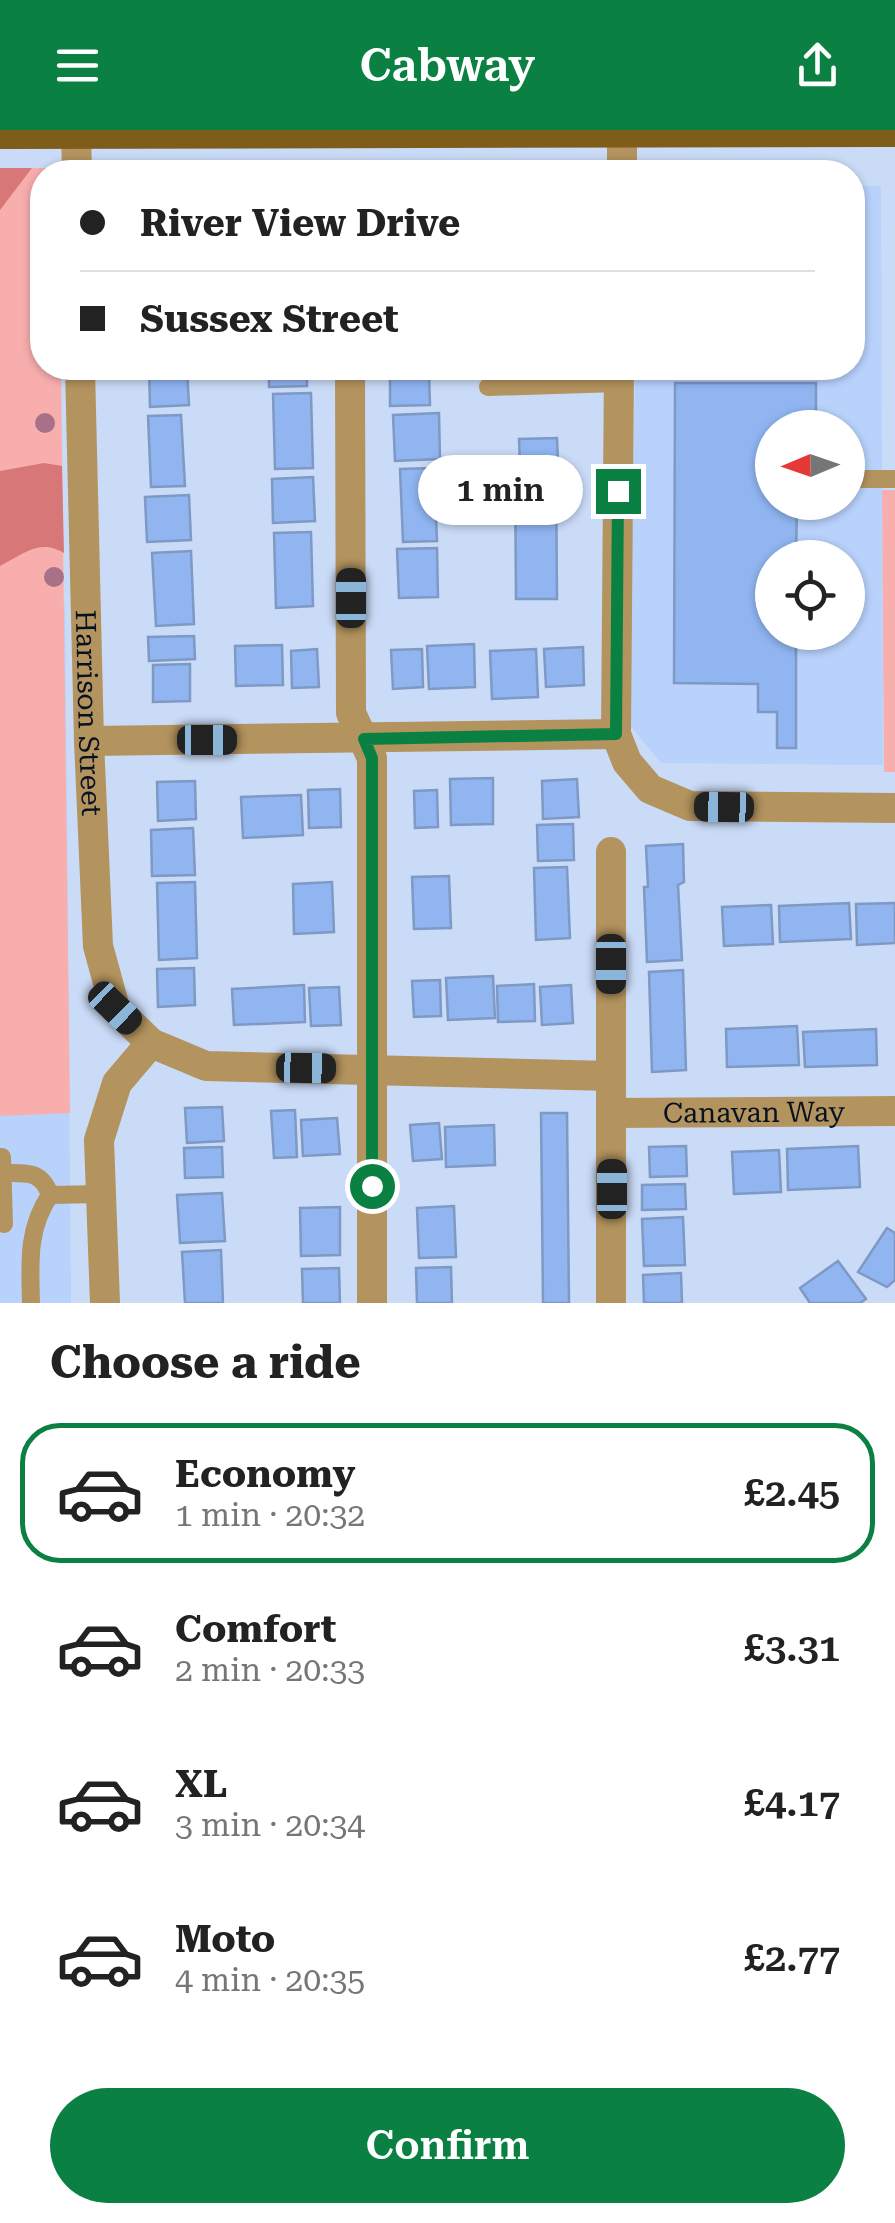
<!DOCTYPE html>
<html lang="en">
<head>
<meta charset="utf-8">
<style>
  body { margin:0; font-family:"Roboto Serif",serif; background:#f6f6f6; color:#222; height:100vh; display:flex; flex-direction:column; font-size:38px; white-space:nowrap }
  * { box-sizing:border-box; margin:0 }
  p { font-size:32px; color:#767676 }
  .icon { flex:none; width:55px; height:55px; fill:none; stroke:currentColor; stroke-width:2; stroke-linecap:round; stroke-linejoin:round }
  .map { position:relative; height:1173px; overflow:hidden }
  .sheet { display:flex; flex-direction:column; background:#fff; flex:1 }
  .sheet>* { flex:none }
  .banner { position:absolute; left:30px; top:30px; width:835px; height:220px; border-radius:40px; box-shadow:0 2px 8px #0004; display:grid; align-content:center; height:220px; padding:0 50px; background:#fff }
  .needle { width:65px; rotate:268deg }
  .tools { position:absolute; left:755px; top:280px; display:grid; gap:20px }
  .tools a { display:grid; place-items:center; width:110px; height:110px; border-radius:50%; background:#fff; box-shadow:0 2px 8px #0004; font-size:50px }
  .end { position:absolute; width:45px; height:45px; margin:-22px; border:12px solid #0b8043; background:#fff; box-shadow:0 0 0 5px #fff }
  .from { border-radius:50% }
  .bubble { position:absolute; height:70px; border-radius:35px; background:#fff; box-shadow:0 2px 8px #0004; font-size:32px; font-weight:600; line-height:70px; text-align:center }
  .car { position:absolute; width:30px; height:60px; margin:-30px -15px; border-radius:12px; box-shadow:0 0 8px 2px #0007; background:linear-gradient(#222 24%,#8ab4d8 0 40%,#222 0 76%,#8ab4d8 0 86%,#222 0) }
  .banner b { display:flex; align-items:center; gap:35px; height:95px; font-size:38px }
  .banner b+b { border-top:2px solid #e0e0e0 }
  .banner i { width:25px; height:25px; background:#222 }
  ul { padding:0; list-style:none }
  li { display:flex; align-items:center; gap:30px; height:140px; margin:0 20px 15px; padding:0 30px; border:5px solid transparent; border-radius:40px }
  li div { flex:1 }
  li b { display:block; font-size:38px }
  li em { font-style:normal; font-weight:600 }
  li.on { border-color:#0b8043 }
  li>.icon { width:90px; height:90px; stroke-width:1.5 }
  h2 { padding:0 50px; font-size:45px; line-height:120px }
  .primary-button { display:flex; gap:20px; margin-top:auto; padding:20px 50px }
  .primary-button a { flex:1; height:115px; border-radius:60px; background:#0b8043; color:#fff; font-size:40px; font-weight:600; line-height:115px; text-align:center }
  header { display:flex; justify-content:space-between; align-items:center; height:130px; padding:0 50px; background:#0b8043; color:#fff; font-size:45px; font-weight:600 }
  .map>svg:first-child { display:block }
  .built { fill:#b8d2fc; fill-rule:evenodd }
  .green { fill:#f9aeae }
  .forest { fill:#d77778 }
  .building { fill:#90b5f1; stroke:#7e99c4; stroke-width:2.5 }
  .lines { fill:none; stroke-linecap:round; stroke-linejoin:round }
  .lane { stroke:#b3935e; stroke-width:18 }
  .street { stroke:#b3935e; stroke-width:30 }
  .primary { stroke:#7e5c1a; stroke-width:30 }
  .tree { fill:#a97187 }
  .route { stroke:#0b8043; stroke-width:12 }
  .labels { text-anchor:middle; stroke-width:8; stroke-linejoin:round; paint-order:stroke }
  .street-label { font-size:28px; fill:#071120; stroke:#dce8fa }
</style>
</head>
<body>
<header><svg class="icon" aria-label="menu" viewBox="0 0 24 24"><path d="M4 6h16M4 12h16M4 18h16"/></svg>Cabway<svg class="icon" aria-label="share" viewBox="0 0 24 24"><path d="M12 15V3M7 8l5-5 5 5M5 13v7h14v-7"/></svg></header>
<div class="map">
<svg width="895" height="1173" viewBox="0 0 895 1173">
  <rect width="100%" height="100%" fill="#cadbf7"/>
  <g class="built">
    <path d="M853 56H881L883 635 661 633 629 594 635 238H852ZM772 298H848V372H772ZM772 428H848V502H772Z"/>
    <path d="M0 474H65L71 1173H0Z"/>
  </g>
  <g class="green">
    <path d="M0 38H48L57 42H42V238H61L70 983 0 986Z"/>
    <path d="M882 360H895V642H884Z"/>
  </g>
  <g class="forest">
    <path d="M0 38H32L0 80Z"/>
    <path d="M44 333 62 336 64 423C38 408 23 425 0 436V341Z"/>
  </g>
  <g class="building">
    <path d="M149 238H187L189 275 150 277Z"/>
    <path d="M269 238H307V256L269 257Z"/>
    <path d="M429 246 430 275 390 276V247Z"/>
    <path d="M675 253H816V298H772V372H797L796 428H772V502H796V618H777V582H758V554L674 553Z"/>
    <path d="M311 263 313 338 275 339 273 264Z"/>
    <path d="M439 283 440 329 395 331 393 285Z"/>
    <path d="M181 285 185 356 151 357 148 286Z"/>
    <path d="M557 308 558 332 520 334 519 309Z"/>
    <path d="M434 338 437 411 403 412 400 339Z"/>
    <path d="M515 338H556L557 469H516Z"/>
    <path d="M313 347 315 391 273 393 272 349Z"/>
    <path d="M189 365 191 410 147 412 145 367Z"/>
    <path d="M311 402 313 476 276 478 274 403Z"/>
    <path d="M437 418 438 467 399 468 397 419Z"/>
    <path d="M191 421 194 494 156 496 152 423Z"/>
    <path d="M194 506 195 529 149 531 148 507Z"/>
    <path d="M474 514 475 557 429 559 427 516Z"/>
    <path d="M282 515 283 555 236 556 235 516Z"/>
    <path d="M583 517 584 555 546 557 544 519Z"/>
    <path d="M317 519 319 557 292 558 291 521Z"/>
    <path d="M422 519 423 557 393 559 391 520Z"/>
    <path d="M536 519 538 567 492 569 490 521Z"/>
    <path d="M190 534V571L153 572V535Z"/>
    <path d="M493 648V694L451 695 450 649Z"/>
    <path d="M577 649 579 687 543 689 542 651Z"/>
    <path d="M195 651 196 689 158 691 157 652Z"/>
    <path d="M340 659 341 697 309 698 308 660Z"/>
    <path d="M437 660 438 697 415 698 414 661Z"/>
    <path d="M301 665 303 705 243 708 241 667Z"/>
    <path d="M573 694 574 730 538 731 537 695Z"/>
    <path d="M193 698 195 745 152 746 151 700Z"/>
    <path d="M683 714 684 752 678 755 682 830 647 832 644 757H648L646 716Z"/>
    <path d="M567 737 570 808 536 810 534 738Z"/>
    <path d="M449 746 451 798 414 799 412 747Z"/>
    <path d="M195 752 197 828 159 830 157 753Z"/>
    <path d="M332 752 334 802 294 804 293 754Z"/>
    <path d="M849 773 851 809 780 812 779 776Z"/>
    <path d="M895 773V813L857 815 856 774Z"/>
    <path d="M771 775 773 814 724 816 722 777Z"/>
    <path d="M194 838 195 875 158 877 157 839Z"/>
    <path d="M683 840 686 940 652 942 649 842Z"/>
    <path d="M493 846 495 888 448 890 446 848Z"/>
    <path d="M440 850 441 886 414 887 412 851Z"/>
    <path d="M534 854 535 891 498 892 497 856Z"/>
    <path d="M304 855 305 892 234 895 232 859Z"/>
    <path d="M571 855 573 893 542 895 540 857Z"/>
    <path d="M339 857 341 895 311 896 309 858Z"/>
    <path d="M797 896 799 935 727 937 726 899Z"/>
    <path d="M876 899 877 935 805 937 803 902Z"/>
    <path d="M222 977 224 1011 187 1013 185 978Z"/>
    <path d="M295 980 297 1027 274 1028 271 981Z"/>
    <path d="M541 983H567L569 1173H543Z"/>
    <path d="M337 988 340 1024 303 1026 301 990Z"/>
    <path d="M439 993 442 1029 413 1031 410 995Z"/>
    <path d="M494 995 495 1035 446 1037 445 997Z"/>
    <path d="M686 1016 687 1046 650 1047 649 1017Z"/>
    <path d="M858 1016 860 1057 788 1060 787 1019Z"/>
    <path d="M222 1017 223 1047 185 1048 184 1018Z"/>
    <path d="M779 1020 781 1062 734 1064 732 1022Z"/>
    <path d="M685 1054 686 1079 642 1080V1055Z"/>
    <path d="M222 1063 225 1111 180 1113 177 1065Z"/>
    <path d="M454 1076 456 1127 419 1128 417 1078Z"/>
    <path d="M340 1077V1125L301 1126 300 1078Z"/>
    <path d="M683 1087 685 1135 644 1136 642 1089Z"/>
    <path d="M887 1098 895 1103V1150L887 1157 858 1142Z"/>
    <path d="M221 1120 223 1173H185L182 1122Z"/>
    <path d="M838 1131 866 1169 860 1173H810L800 1158Z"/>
    <path d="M451 1137 452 1173H417L416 1138Z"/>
    <path d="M339 1138 340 1173H303L302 1139Z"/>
    <path d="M681 1143 682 1173H644L643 1145Z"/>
  </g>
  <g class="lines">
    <g class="lane">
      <path d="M488 257 619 253"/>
      <path d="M848 349H895"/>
      <path d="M2 1027 4 1094"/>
      <path d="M3 1043C26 1043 41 1040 50 1065L102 1064"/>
      <path d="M31 1173C30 1133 27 1099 50 1065"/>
    </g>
    <g class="street">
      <path d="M76 0 77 42"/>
      <path d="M622 42V0"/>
      <path id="s1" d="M80 238 89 611 98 816 115 878 151 913 206 936 611 946"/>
      <path d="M350 238 351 583 372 628V1173"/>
      <path d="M619 238 616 604 627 632 650 659 690 676 895 678"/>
      <path d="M89 611 616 604"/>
      <path d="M611 722V1173"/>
      <path id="s2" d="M612 983 895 981"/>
      <path d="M105 1173 99 1010 117 953 151 913"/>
    </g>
    <path class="primary" d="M0 4 895 2"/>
  </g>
  <g class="tree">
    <circle cx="45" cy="293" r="10"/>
    <circle cx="54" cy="447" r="10"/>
  </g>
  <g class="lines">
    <path class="route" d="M372 1056V628L364 609 616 604 618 361"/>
  </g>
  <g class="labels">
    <g class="street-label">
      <text dy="10" stroke="none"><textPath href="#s1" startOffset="345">Harrison Street</textPath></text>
      <text dy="10" stroke="none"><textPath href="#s2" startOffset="142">Canavan Way</textPath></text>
    </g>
  </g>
</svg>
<div class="tools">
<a><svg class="needle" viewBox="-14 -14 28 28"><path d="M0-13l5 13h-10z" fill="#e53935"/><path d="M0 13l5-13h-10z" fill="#767676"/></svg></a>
<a><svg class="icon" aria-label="locate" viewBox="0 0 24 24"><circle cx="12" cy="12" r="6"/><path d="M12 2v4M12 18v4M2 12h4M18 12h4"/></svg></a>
</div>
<i class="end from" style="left:372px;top:1056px"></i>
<i class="end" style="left:618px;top:361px"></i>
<div class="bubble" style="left:418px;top:325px;width:165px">1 min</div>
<i class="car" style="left:351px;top:468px;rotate:0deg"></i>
<i class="car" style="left:207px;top:610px;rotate:90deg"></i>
<i class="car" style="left:724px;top:677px;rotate:271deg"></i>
<i class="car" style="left:611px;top:834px;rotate:180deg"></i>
<i class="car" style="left:115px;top:878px;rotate:134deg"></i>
<i class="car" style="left:306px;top:938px;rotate:91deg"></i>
<i class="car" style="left:612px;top:1059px;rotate:0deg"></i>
<div class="banner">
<b><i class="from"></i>River View Drive</b>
<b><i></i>Sussex Street</b>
</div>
</div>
<section class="sheet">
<h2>Choose a ride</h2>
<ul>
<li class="on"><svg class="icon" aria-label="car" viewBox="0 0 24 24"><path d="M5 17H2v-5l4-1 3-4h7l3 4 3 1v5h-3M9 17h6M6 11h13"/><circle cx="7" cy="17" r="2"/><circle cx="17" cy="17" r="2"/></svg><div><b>Economy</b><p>1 min · 20:32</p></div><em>£2.45</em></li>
<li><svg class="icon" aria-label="car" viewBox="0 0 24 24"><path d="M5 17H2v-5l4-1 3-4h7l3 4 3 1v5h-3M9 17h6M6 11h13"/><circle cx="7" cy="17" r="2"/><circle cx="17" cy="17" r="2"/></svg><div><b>Comfort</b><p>2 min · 20:33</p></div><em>£3.31</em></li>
<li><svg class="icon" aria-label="car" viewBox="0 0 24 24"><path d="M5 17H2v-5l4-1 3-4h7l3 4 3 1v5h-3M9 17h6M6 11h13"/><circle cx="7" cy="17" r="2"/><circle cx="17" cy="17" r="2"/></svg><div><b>XL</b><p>3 min · 20:34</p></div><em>£4.17</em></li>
<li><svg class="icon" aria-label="car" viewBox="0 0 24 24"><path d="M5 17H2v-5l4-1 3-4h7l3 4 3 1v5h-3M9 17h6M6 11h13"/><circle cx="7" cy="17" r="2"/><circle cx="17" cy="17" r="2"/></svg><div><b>Moto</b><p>4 min · 20:35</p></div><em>£2.77</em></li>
</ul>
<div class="primary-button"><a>Confirm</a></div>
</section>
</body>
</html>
